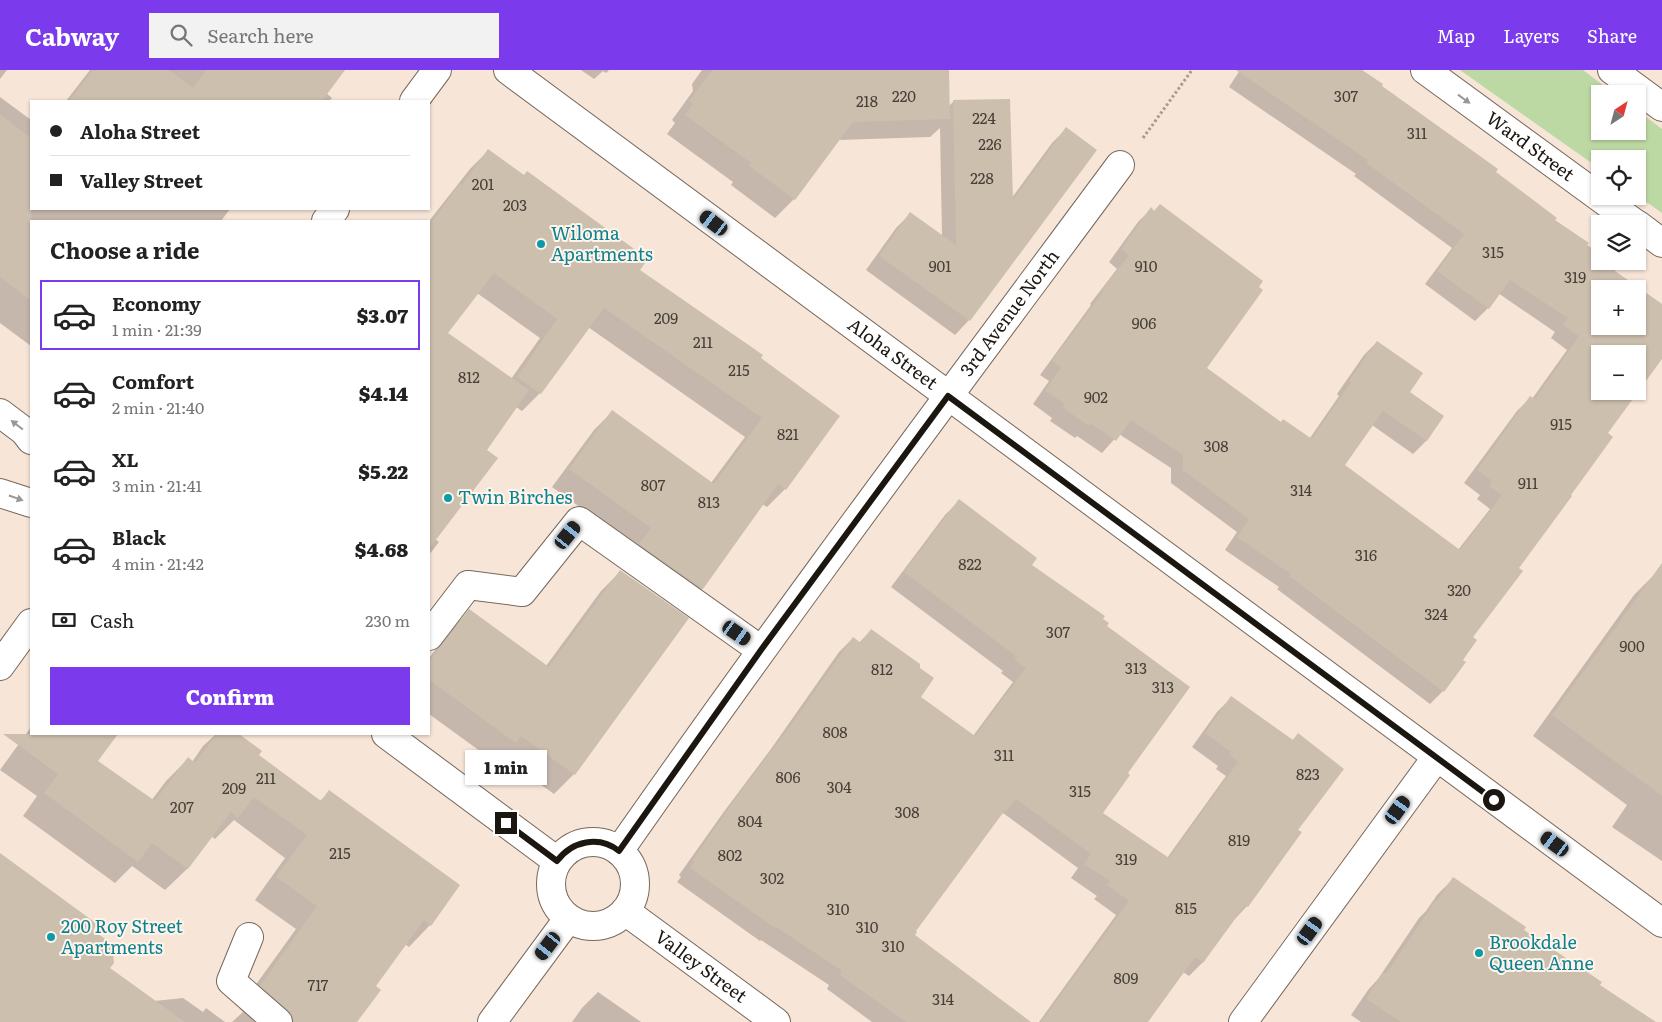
<!DOCTYPE html>
<html lang="en">
<head>
<meta charset="utf-8">
<style>
  body { margin:0; font-family:Literata,serif; background:#f2f2f2; color:#222; height:100vh; display:flex; flex-direction:column; font-size:19px; white-space:nowrap }
  * { box-sizing:border-box; margin:0 }
  p { font-size:16px; color:#767676 }
  .icon { flex:none; width:28px; height:28px; fill:none; stroke:currentColor; stroke-width:2; stroke-linecap:round; stroke-linejoin:round }
  .map { position:relative; flex:1; overflow:hidden }
  .details { position:absolute; left:30px; top:150px; width:400px; height:515px; display:flex; flex-direction:column; background:#fff; border-radius:0px; box-shadow:0 1px 4px #0004 }
  .details>* { flex:none }
  .guide { position:absolute; left:30px; top:30px; width:400px; height:110px; border-radius:0px; box-shadow:0 1px 4px #0004; display:grid; align-content:center; height:110px; padding:0 20px; background:#fff }
  .needle { width:32px; rotate:36deg }
  .fabs { position:absolute; left:1591px; top:15px; display:grid; gap:10px }
  .fabs a { display:grid; place-items:center; width:55px; height:55px; border-radius:0px; background:#fff; box-shadow:0 1px 4px #0004; font-size:25px }
  .end { position:absolute; width:22px; height:22px; margin:-11px; border:6px solid #1c1611; background:#fff; box-shadow:0 0 0 2px #fff }
  .from { border-radius:50% }
  .bubble { position:absolute; height:35px; border-radius:0px; background:#fff; box-shadow:0 1px 4px #0004; font-size:16px; font-weight:800; line-height:35px; text-align:center }
  .car { position:absolute; width:15px; height:30px; margin:-15px -8px; border-radius:6px; box-shadow:0 0 4px 1px #0007; background:linear-gradient(#222 24%,#8ab4d8 0 40%,#222 0 76%,#8ab4d8 0 86%,#222 0) }
  .guide b { display:flex; align-items:center; gap:18px; height:48px; font-size:19px }
  .guide b+b { border-top:1px solid #e0e0e0 }
  .guide i { width:12px; height:12px; background:#222 }
  ul { padding:0; list-style:none }
  li { display:flex; align-items:center; gap:15px; height:70px; margin:0 10px 8px; padding:0 10px; border:2px solid transparent; border-radius:0px }
  li div { flex:1 }
  li b { display:block; font-size:19px }
  li em { font-style:normal; font-weight:800 }
  li.selected { border-color:#7c3aed }
  li>.icon { width:45px; height:45px; stroke-width:1.5 }
  h2 { padding:0 20px; font-size:22px; line-height:60px }
  .pay { display:flex; align-items:center; gap:12px; height:55px; padding:0 20px; font-size:19px }
  .pay p { margin-inline-start:auto }
  .button { display:flex; gap:10px; margin-top:auto; padding:10px 20px }
  .button a { flex:1; height:58px; border-radius:0px; background:#7c3aed; color:#fff; font-size:20px; font-weight:800; line-height:58px; text-align:center }
  header { display:flex; align-items:center; gap:30px; box-sizing:border-box; height:70px; padding:0 25px; background:#7c3aed; color:#fff }
  header strong { font-size:24px }
  nav { display:flex; gap:28px; margin-inline-start:auto; font-size:18px }
  .search { width:350px; height:45px; background:#f2f2f2; display:flex; align-items:center; gap:12px; box-sizing:border-box; padding:0 18px; border-radius:0px; color:#767676; font-size:19px }
  .map>svg:first-child { display:block }
  .green { fill:#bdd9a3 }
  .shadow { fill:#0003; fill-rule:evenodd }
  .building { fill:#ccbfae; fill-rule:evenodd }
  .lines { fill:none; stroke-linecap:round; stroke-linejoin:round }
  .minor-casing { stroke:#77685b; stroke-width:30 }
  .path { stroke:#a89a8f; stroke-width:3; stroke-dasharray:2.5 2.5; stroke-linecap:butt }
  .minor { stroke:#fff; stroke-width:28 }
  .oneway { fill:#999694 }
  .route { stroke:#1c1611; stroke-width:6 }
  .culture-dot { fill:#0f9aa8; stroke:#fff4eb; stroke-width:2 }
  .labels { text-anchor:middle; stroke-width:4; stroke-linejoin:round; paint-order:stroke }
  .number-label { font-size:15px; fill:#484038 }
  .street-label { font-size:18px; fill:#1c1611; stroke:#fff4eb }
  .culture-label { font-size:18px; fill:#0d838f; stroke:#fff4eb; text-anchor:start }
</style>
</head>
<body>
<header>
<strong>Cabway</strong>
<div class="search"><svg class="icon" aria-label="search" viewBox="0 0 24 24"><circle cx="10" cy="10" r="6"/><path d="M15 15l6 6"/></svg>Search here</div>
<nav><a>Map</a><a>Layers</a><a>Share</a></nav>
</header>
<div class="map">
<svg width="1662" height="952" viewBox="0 0 1662 952">
  <rect width="100%" height="100%" fill="#f7e5d7"/>
  <path class="green" d="M1460 0H1583L1615 24H1600V61H1638V41L1662 59V143L1638 126V89H1600V99Z"/>
  <g class="shadow">
    <path d="M0 0H7L0 9Z"/>
    <path d="M90 0H344L326 23 332 28 329 31H66Z"/>
    <path d="M581 0H609L606 3 603 1 594 9Z"/>
    <path d="M702 0H948L949 36 954 31 1011 129 1052 73 1066 59 969 250 955 265 866 200 896 158 910 144 942 166 940 58 930 67 838 70 794 129 775 148 731 115 733 112 667 64 675 53 672 50 693 21 692 14Z"/>
    <path d="M1240 0H1360L1600 185V191L1662 235V286L1638 321V284H1600V321L1607 364 1472 567 1443 621 1430 634 1277 519 1279 517 1225 480 1237 462 1171 413V398L1119 364 1102 383 1077 366 1075 368 1050 351 1052 348 1033 334 1049 311 1040 305 1091 235 1090 234 1117 199 1109 192 1138 152 1151 139 1206 298 1281 353 1310 368 1339 326 1337 324 1364 285 1377 272 1408 322 1443 346 1426 371 1413 384 1372 355 1343 396 1458 480 1490 439 1477 429 1480 425 1464 413 1517 341 1530 328 1532 329 1567 280 1551 268 1555 262 1498 223 1488 238 1475 251 1425 214 1452 178 1354 106 1356 104 1229 17ZM1600 219H1638V256H1600Z"/>
    <path d="M0 27 31 50V139H230L221 151H31V276L0 253Z"/>
    <path d="M488 81 638 200 759 288 785 419 767 437 762 434 702 519 683 537 634 476 552 417 594 360 612 342 711 413 745 367 588 257 540 323 522 341 516 337 486 380 435 469 439 472 429 485V151L470 99ZM477 223 540 268 511 309 446 264Z"/>
    <path d="M959 431 1030 495 1101 549 1105 556 1126 703 1101 743 1167 788 1226 706 1216 699 1218 696 1192 677 1217 642 1231 628 1292 671 1298 665 1296 760 1247 836 1234 850 1203 892 1189 906 1183 902 1146 952H1039L1116 845 1094 829 1097 826 1071 808 1078 798 1003 743 996 750 914 861 913 866 1029 952H872L827 919 829 915 761 870 760 871 677 812 681 807 679 805 723 743 771 679 839 582 853 568 859 573 871 560 919 628 973 666 1013 612 1001 603 1003 601 891 517 945 445Z"/>
    <path d="M621 501 574 704 554 724 501 686 495 692 429 644V588L450 561 470 540 546 596 601 521Z"/>
    <path d="M1654 505 1662 510V791L1612 757 1627 735 1533 666 1634 525Z"/>
    <path d="M31 657V664H116L97 691 151 731 166 711 188 689 192 692 203 676 216 664H237L260 681 257 686 320 731 329 722 430 855 409 877 405 874 374 917 355 952H232L243 942 239 938 296 859 255 830 285 788 234 750 215 769 211 766 187 799 165 820 132 796 115 813 23 746 37 726 0 700Z"/>
    <path d="M0 785 91 860 108 898 154 931 183 928 203 942 206 938 225 952H0Z"/>
    <path d="M1453 809 1523 861 1650 952H1361L1351 945 1368 920 1378 909 1419 848 1426 841 1437 825Z"/>
    <path d="M598 922 641 952H572L582 938Z"/>
  </g>
  <g class="building">
    <path d="M93 0H169L193 18 206 0H345L322 31H69Z"/>
    <path d="M712 0H949L950 49 853 52 795 130 749 96 751 93 685 45 693 34 689 31Z"/>
    <path d="M1236 0H1362L1383 14 1382 16 1498 99 1496 102 1557 148 1555 150 1589 173 1587 175 1600 184V191H1611L1618 197 1615 201 1662 234V289L1608 363 1613 367 1571 425 1572 426 1519 498 1523 501 1473 567 1477 570 1463 590 1466 592 1444 622 1289 506 1291 504 1237 467 1249 449 1183 400V385L1131 350 1116 371 1090 353 1089 356 1063 338 1065 334 1045 321 1061 297 1052 291 1103 222 1102 220 1129 185 1121 179 1151 137 1154 141 1160 134 1263 211 1259 217 1263 220 1207 298 1281 352 1283 349 1312 369 1351 312 1349 311 1377 271 1423 303 1410 322 1444 346 1427 371 1383 341 1345 395 1460 480 1502 425 1489 416 1492 411 1477 400 1530 326 1535 329 1579 266 1563 255 1568 248 1510 210 1489 239 1437 201 1464 164 1366 93 1368 90ZM1600 219H1638V256H1600ZM1600 284H1638V321H1600Z"/>
    <path d="M1010 29 1013 130 1066 57 1097 80 970 251 879 186 910 142 956 175 953 30Z"/>
    <path d="M0 44 31 68V231L0 207Z"/>
    <path d="M488 79 524 105 527 101 648 189 640 200 763 285 761 288 840 346 786 420 778 414 703 519 639 474 651 458 569 399 612 340 714 414 762 348 604 238 541 324 517 307 557 249 494 203 448 263 529 320 487 380 498 388 429 479V156L460 113 462 115Z"/>
    <path d="M959 429 1037 488 1032 495 1105 546 1103 549 1109 553 1107 556 1190 617 1128 703 1130 705 1103 743 1169 788 1238 692 1229 685 1231 682 1205 663 1231 626 1293 670 1298 663 1344 699 1298 760 1302 762 1248 837 1245 835 1203 893 1195 887 1148 952H1041L1129 831 1107 815 1110 811 1084 794 1091 784 1016 729 1006 741 1005 740 916 861 917 862 915 865 1031 952H906L840 905 842 901 776 857 775 858 690 798 694 792 692 791 736 728 785 663 853 567 861 573 871 559 920 594V598L934 608 921 627 975 666 1026 598 1014 589 1016 586 904 502Z"/>
    <path d="M1662 493V726L1552 645Z"/>
    <path d="M620 500 689 548 575 705 521 666 516 673 429 610V592L469 539 549 597Z"/>
    <path d="M3 664H118L98 691 155 731 188 687 195 693 217 664H239L262 681 259 685 321 731 329 720 460 815 431 856 424 850 376 916 381 920 357 952H293V946L288 940 260 916 317 836 276 807 307 765 254 727 238 748 231 742 188 799 152 773 138 792 44 723 58 704Z"/>
    <path d="M0 783 97 854 93 860 112 874 114 893 110 898 185 952H0Z"/>
    <path d="M1453 807 1526 857 1524 860 1602 912 1600 915 1656 952H1401L1366 929 1383 902 1386 904 1435 831H1437Z"/>
  </g>
  <g class="lines">
    <g class="minor-casing">
      <g id="minor">
        <path id="s1" d="M508 0 1662 853"/>
        <path id="s2" d="M1425 0 1636 154"/>
        <path d="M1612 0 1662 37"/>
        <path d="M414 31 437 0"/>
        <path d="M326 151 335 139"/>
        <path d="M1638 155 1662 173"/>
        <path d="M0 343 24 361 31 370"/>
        <path d="M0 423 31 433"/>
        <path d="M429 566 468 515 522 522 579 451 761 580"/>
        <path d="M0 596 31 553"/>
        <path d="M386 664 557 791"/>
        <circle cx="593" cy="814" r="42"/>
        <path id="s3" d="M619 781C781 549 951 323 1120 95"/>
        <path id="s4" d="M625 841 776 952"/>
        <path d="M249 867 231 911 278 952"/>
        <path d="M492 952 568 849"/>
        <path d="M1243 952 1436 688"/>
      </g>
    </g>
    <path class="path" d="M1143 68 1192 0"/>
    <use href="#minor" class="minor"/>
  </g>
  <defs><path id="oneway-solid" d="M-6-.8H1V-3.2L6.5 0L1 3.2V.8H-6Z" transform="scale(1.25)"/></defs>
  <g class="oneway">
    <use href="#oneway-solid" transform="translate(1464 29) rotate(36)"/>
    <use href="#oneway-solid" transform="translate(17 355) rotate(-143)"/>
    <use href="#oneway-solid" transform="translate(16 428) rotate(19)"/>
  </g>
  <g class="lines">
    <path class="route" d="M506 753 557 791C572 771 599 765 619 781L761 580 948 326 1494 730"/>
  </g>
  <g class="culture-dot">
    <circle cx="541" cy="174" r="5"/>
    <circle cx="448" cy="428" r="5"/>
    <circle cx="51" cy="867" r="5"/>
    <circle cx="1479" cy="883" r="5"/>
  </g>
  <g class="labels">
    <g class="number-label">
      <text x="904" y="32">220</text>
      <text x="1346" y="32">307</text>
      <text x="867" y="37">218</text>
      <text x="984" y="54">224</text>
      <text x="1417" y="69">311</text>
      <text x="990" y="80">226</text>
      <text x="982" y="114">228</text>
      <text x="483" y="120">201</text>
      <text x="515" y="141">203</text>
      <text x="1493" y="188">315</text>
      <text x="940" y="202">901</text>
      <text x="1146" y="202">910</text>
      <text x="1575" y="213">319</text>
      <text x="666" y="254">209</text>
      <text x="1144" y="259">906</text>
      <text x="703" y="278">211</text>
      <text x="739" y="306">215</text>
      <text x="469" y="313">812</text>
      <text x="1096" y="333">902</text>
      <text x="1561" y="360">915</text>
      <text x="788" y="370">821</text>
      <text x="1216" y="382">308</text>
      <text x="1528" y="419">911</text>
      <text x="653" y="421">807</text>
      <text x="1301" y="426">314</text>
      <text x="709" y="438">813</text>
      <text x="1366" y="491">316</text>
      <text x="970" y="500">822</text>
      <text x="1459" y="526">320</text>
      <text x="1436" y="550">324</text>
      <text x="1058" y="568">307</text>
      <text x="1632" y="582">900</text>
      <text x="1136" y="604">313</text>
      <text x="882" y="605">812</text>
      <text x="1163" y="623">313</text>
      <text x="835" y="668">808</text>
      <text x="1004" y="691">311</text>
      <text x="1308" y="710">823</text>
      <text x="788" y="713">806</text>
      <text x="266" y="714">211</text>
      <text x="839" y="723">304</text>
      <text x="234" y="724">209</text>
      <text x="1080" y="727">315</text>
      <text x="182" y="743">207</text>
      <text x="907" y="748">308</text>
      <text x="750" y="757">804</text>
      <text x="1239" y="776">819</text>
      <text x="340" y="789">215</text>
      <text x="730" y="791">802</text>
      <text x="1126" y="795">319</text>
      <text x="772" y="814">302</text>
      <text x="1186" y="844">815</text>
      <text x="838" y="845">310</text>
      <text x="867" y="863">310</text>
      <text x="893" y="882">310</text>
      <text x="1126" y="914">809</text>
      <text x="318" y="921">717</text>
      <text x="943" y="935">314</text>
    </g>
    <g class="street-label">
      <text dy="6" stroke="none"><textPath href="#s2" startOffset="130">Ward Street</textPath></text>
      <text dy="6" stroke="none"><textPath href="#s3" startOffset="665">3rd Avenue North</textPath></text>
      <text dy="6" stroke="none"><textPath href="#s1" startOffset="478">Aloha Street</textPath></text>
      <text dy="6" stroke="none"><textPath href="#s4" startOffset="94">Valley Street</textPath></text>
    </g>
    <g class="culture-label">
      <text x="551" y="170">Wiloma<tspan x="551" dy="21">Apartments</tspan></text>
      <text x="458" y="434">Twin Birches</text>
      <text x="61" y="863">200 Roy Street<tspan x="61" dy="21">Apartments</tspan></text>
      <text x="1489" y="879">Brookdale<tspan x="1489" dy="21">Queen Anne</tspan></text>
    </g>
  </g>
</svg>
<div class="fabs">
<a><svg class="needle" viewBox="-14 -14 28 28"><path d="M0-13l5 13h-10z" fill="#e53935"/><path d="M0 13l5-13h-10z" fill="#767676"/></svg></a>
<a><svg class="icon" aria-label="locate" viewBox="0 0 24 24"><circle cx="12" cy="12" r="6"/><path d="M12 2v4M12 18v4M2 12h4M18 12h4"/></svg></a>
<a><svg class="icon" aria-label="layers" viewBox="0 0 24 24"><path d="M12 4l9 5-9 5-9-5zM3 14l9 5 9-5"/></svg></a>
<a>+</a>
<a>−</a>
</div>
<i class="end from" style="left:1494px;top:730px"></i>
<i class="end" style="left:506px;top:753px"></i>
<div class="bubble" style="left:465px;top:680px;width:82px">1 min</div>
<i class="car" style="left:714px;top:153px;rotate:307deg"></i>
<i class="car" style="left:568px;top:465px;rotate:39deg"></i>
<i class="car" style="left:737px;top:563px;rotate:125deg"></i>
<i class="car" style="left:1398px;top:740px;rotate:36deg"></i>
<i class="car" style="left:1555px;top:774px;rotate:306deg"></i>
<i class="car" style="left:1310px;top:861px;rotate:36deg"></i>
<i class="car" style="left:548px;top:876px;rotate:217deg"></i>
<div class="guide">
<b><i class="from"></i>Aloha Street</b>
<b><i></i>Valley Street</b>
</div>
<section class="details">
<h2>Choose a ride</h2>
<ul>
<li class="selected"><svg class="icon" aria-label="car" viewBox="0 0 24 24"><path d="M5 17H2v-5l4-1 3-4h7l3 4 3 1v5h-3M9 17h6M6 11h13"/><circle cx="7" cy="17" r="2"/><circle cx="17" cy="17" r="2"/></svg><div><b>Economy</b><p>1 min · 21:39</p></div><em>$3.07</em></li>
<li><svg class="icon" aria-label="car" viewBox="0 0 24 24"><path d="M5 17H2v-5l4-1 3-4h7l3 4 3 1v5h-3M9 17h6M6 11h13"/><circle cx="7" cy="17" r="2"/><circle cx="17" cy="17" r="2"/></svg><div><b>Comfort</b><p>2 min · 21:40</p></div><em>$4.14</em></li>
<li><svg class="icon" aria-label="car" viewBox="0 0 24 24"><path d="M5 17H2v-5l4-1 3-4h7l3 4 3 1v5h-3M9 17h6M6 11h13"/><circle cx="7" cy="17" r="2"/><circle cx="17" cy="17" r="2"/></svg><div><b>XL</b><p>3 min · 21:41</p></div><em>$5.22</em></li>
<li><svg class="icon" aria-label="car" viewBox="0 0 24 24"><path d="M5 17H2v-5l4-1 3-4h7l3 4 3 1v5h-3M9 17h6M6 11h13"/><circle cx="7" cy="17" r="2"/><circle cx="17" cy="17" r="2"/></svg><div><b>Black</b><p>4 min · 21:42</p></div><em>$4.68</em></li>
</ul>
<div class="pay"><svg class="icon" aria-label="cash" viewBox="0 0 24 24"><path d="M3 7h18v10H3z"/><circle cx="12" cy="12" r="2"/></svg>Cash<p>230 m</p></div>
<div class="button"><a>Confirm</a></div>
</section>
</div>
</body>
</html>
